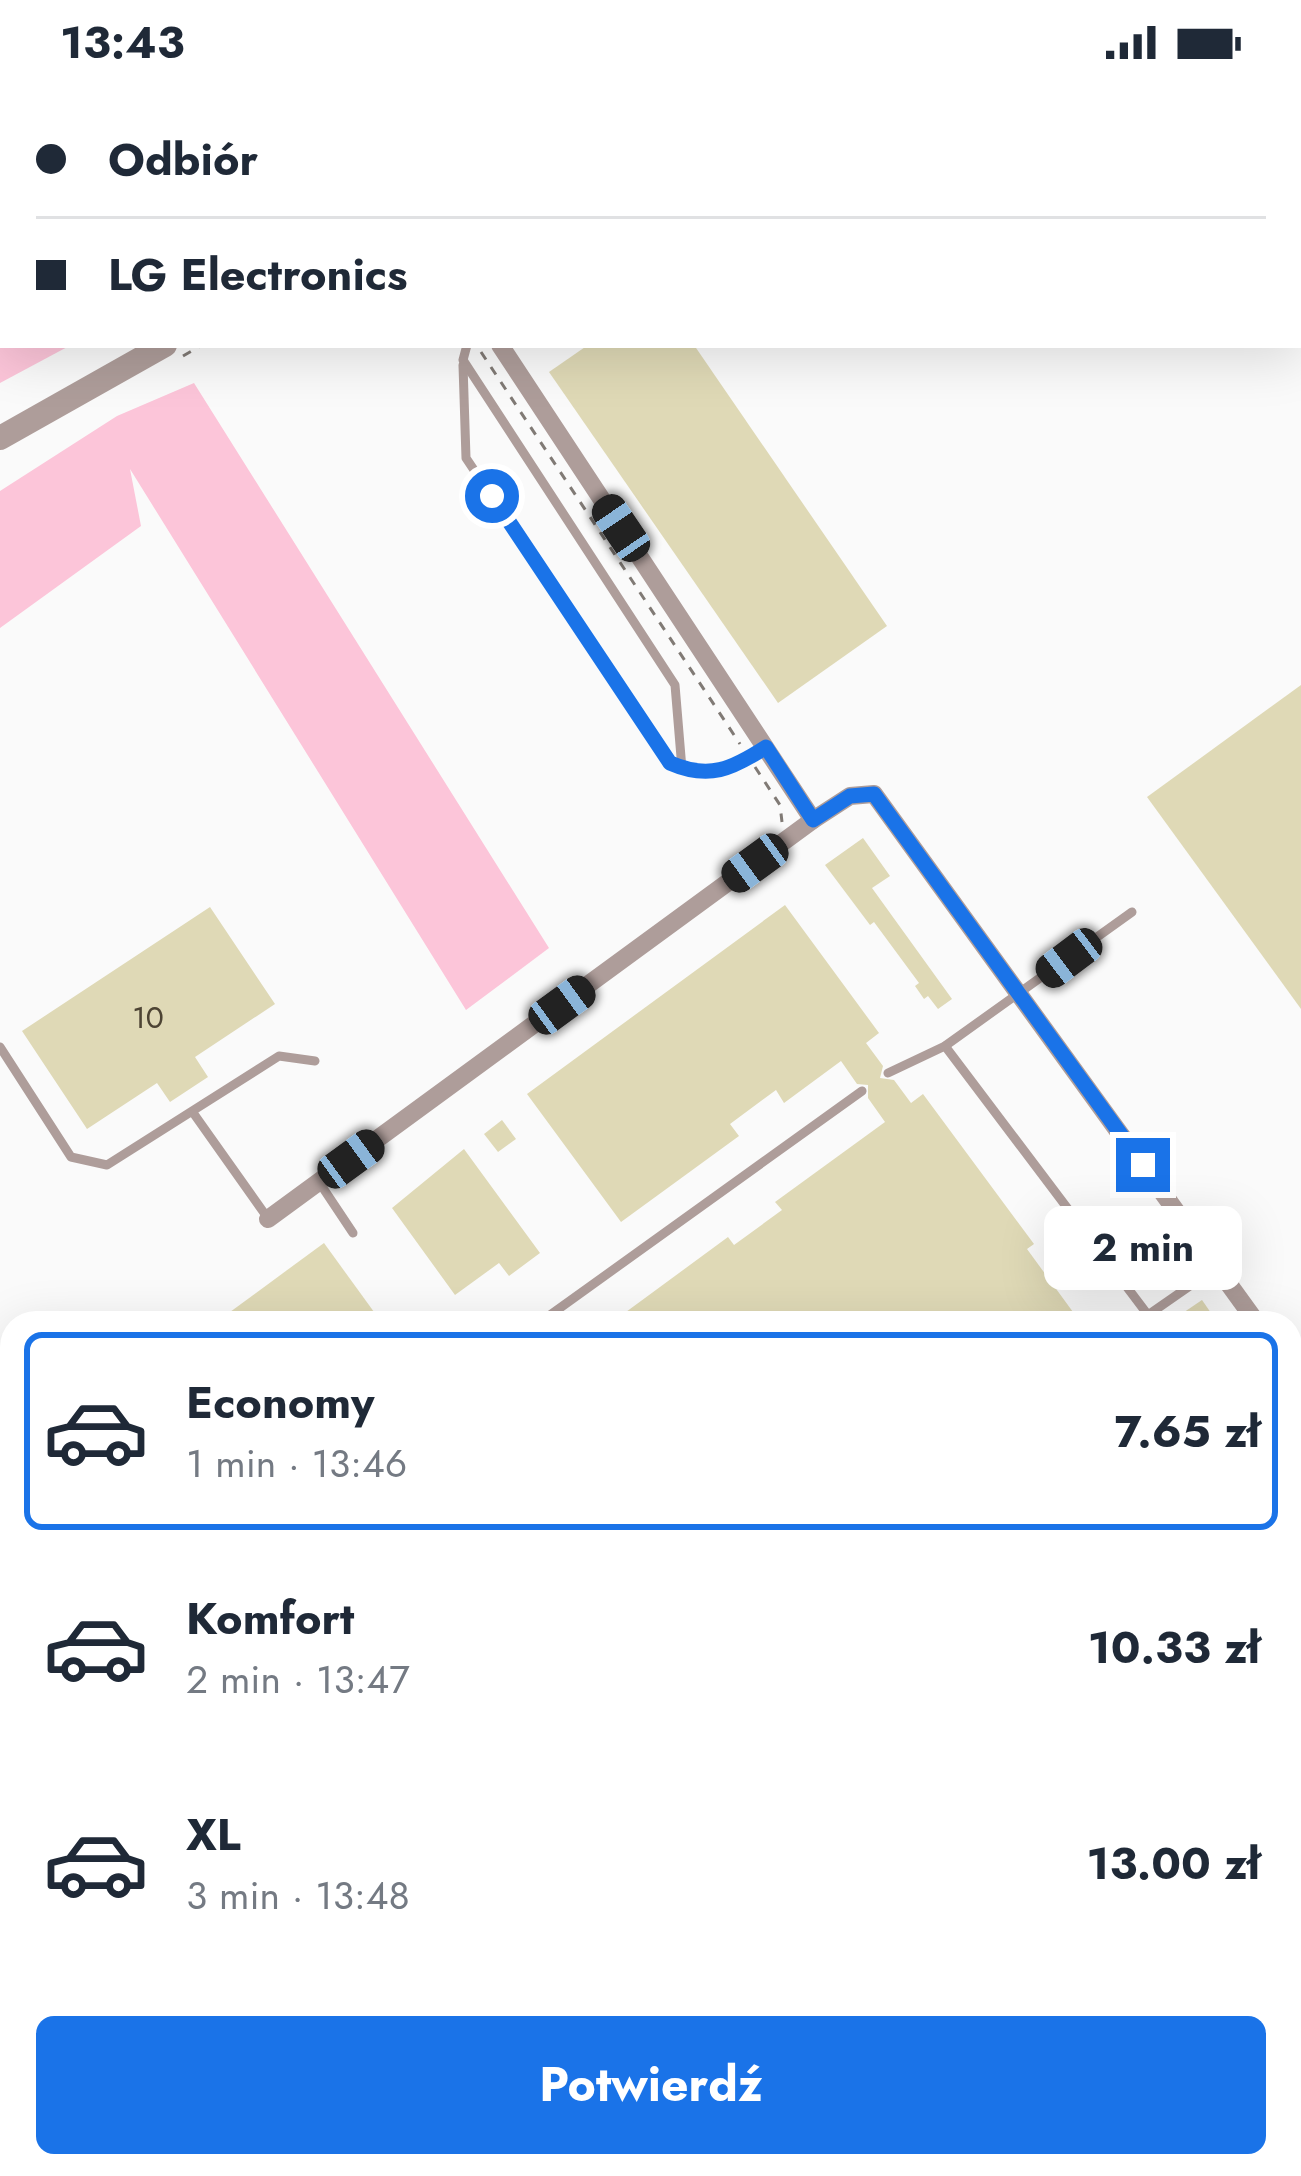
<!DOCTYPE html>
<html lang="pl">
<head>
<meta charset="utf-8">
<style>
  body { margin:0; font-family:Jost,sans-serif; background:#f6f6f7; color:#1f2937; height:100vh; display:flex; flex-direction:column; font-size:45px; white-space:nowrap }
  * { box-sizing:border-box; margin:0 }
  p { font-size:39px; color:#747a83 }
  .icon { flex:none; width:66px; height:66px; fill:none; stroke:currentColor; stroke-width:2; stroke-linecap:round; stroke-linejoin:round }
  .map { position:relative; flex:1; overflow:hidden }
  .panel { position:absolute; left:0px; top:1227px; width:1302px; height:867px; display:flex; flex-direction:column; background:#fff; border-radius:36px 36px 0 0; box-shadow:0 12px 48px #0002 }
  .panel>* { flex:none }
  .hud { position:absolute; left:0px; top:0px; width:1302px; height:264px; box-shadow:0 12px 48px #0002; display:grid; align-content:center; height:264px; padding:0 36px; background:#fff }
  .end { position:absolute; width:54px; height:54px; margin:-27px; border:15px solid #1a73e8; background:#fff; box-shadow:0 0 0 6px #fff }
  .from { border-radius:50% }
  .bubble { position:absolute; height:84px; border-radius:18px; background:#fff; box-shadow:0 12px 48px #0002; font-size:39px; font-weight:700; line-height:84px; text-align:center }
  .car { position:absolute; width:36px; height:72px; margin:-36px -18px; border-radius:15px; box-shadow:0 0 9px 3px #0007; background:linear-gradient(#222 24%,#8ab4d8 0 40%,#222 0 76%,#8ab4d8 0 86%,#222 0) }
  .hud b { display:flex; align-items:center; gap:42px; height:114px; font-size:45px }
  .hud b+b { border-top:3px solid #e0e1e3 }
  .hud i { width:30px; height:30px; background:#1f2937 }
  ul { padding:21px 0 0; list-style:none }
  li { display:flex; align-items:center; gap:36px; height:198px; margin:0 24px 18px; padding:0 12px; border:6px solid transparent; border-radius:18px }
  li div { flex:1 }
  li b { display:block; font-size:45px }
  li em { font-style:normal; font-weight:700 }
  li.current { border-color:#1a73e8 }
  li>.icon { width:108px; height:108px; stroke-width:1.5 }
  .primary-button { display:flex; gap:24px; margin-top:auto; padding:24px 36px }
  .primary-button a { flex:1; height:138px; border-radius:18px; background:#1a73e8; color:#fff; font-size:48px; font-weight:700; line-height:138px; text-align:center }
  .status { display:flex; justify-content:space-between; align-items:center; height:84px; padding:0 60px; background:#fff; direction:ltr }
  .status svg { height:33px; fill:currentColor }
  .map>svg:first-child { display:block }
  .green { fill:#fcc5d9 }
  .building { fill:#dfd9b6 }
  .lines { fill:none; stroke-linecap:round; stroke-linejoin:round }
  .path { stroke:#807a75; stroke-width:3; stroke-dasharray:9 9; stroke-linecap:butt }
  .service { stroke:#ae9d9a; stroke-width:9 }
  .minor { stroke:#ae9d9a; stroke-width:18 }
  .tertiary { stroke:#ae9d9a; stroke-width:24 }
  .secondary { stroke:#89706c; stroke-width:27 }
  .rail { stroke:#88837e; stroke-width:4.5; stroke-dasharray:6 12; stroke-linecap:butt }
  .route { stroke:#1a73e8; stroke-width:15 }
  .labels { text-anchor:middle; stroke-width:9; stroke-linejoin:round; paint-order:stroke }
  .number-label { font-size:30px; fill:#4d4434 }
</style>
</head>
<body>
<div class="status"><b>13:43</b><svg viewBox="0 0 49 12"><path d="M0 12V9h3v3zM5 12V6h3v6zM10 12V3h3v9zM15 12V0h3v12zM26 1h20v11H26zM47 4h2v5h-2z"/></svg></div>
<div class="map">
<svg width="1301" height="2092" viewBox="0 0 1301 2092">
  <rect width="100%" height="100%" fill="#fafafa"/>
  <g class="green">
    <path d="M0 0 24 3H3V261H71L0 299Z"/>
    <path d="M81 0H1301V45L1299 3Z"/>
    <path d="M194 299 549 864 466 926 130 385 141 442 0 544V407L117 332Z"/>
  </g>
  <g class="building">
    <path d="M588 261H694L887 542 778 619 549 288Z"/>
    <path d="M1301 601V925L1147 713Z"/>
    <path d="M863 754 890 792 872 804 952 915 938 925 928 912 924 915 915 902 919 899 874 838 870 841 825 781Z"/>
    <path d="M785 821 879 949 866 959 883 982 880 994 894 996 911 1019 923 1010 1034 1160 1027 1165 1081 1239H611L728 1153 734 1161 782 1126 775 1118 885 1038 868 1014V1001L857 1000 841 977 784 1019 776 1006 730 1040 739 1052 621 1138 527 1010Z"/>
    <path d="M210 823 275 920 195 973 208 993 170 1018 157 999 87 1045 22 947Z"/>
    <path d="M502 1036 516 1055 498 1068 484 1050Z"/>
    <path d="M464 1065 540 1169 509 1192 499 1179 455 1211 392 1124Z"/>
    <path d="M324 1159 382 1239H215Z"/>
    <path d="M1202 1216 1218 1239H1168Z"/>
  </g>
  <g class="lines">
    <g class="path">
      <path d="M443 0 445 3"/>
      <path d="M563 3 567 0"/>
      <path d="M655 3 660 0"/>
      <path d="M481 268 740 660"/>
      <path d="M183 272 202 261"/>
      <path d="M755 683 780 721 782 738"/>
    </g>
    <g class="service">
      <path d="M467 261 463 276 675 601 682 685C716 693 736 683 764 665"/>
      <path d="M463 281 466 374 670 679 682 685"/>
      <path d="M945 962 1148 1231 1217 1183"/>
      <path d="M0 963 71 1073 107 1081 279 972 315 977"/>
      <path d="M888 989 945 962 1132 828"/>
      <path d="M194 1030 267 1133"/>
      <path d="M319 1098 353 1149"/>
      <path d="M539 1239 862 1007"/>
      <path d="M1290 1275 1301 1267"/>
    </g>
    <g class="minor">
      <path d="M500 261 813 736"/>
      <path d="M268 1135 813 736 850 712 874 710 1257 1239"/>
      <path d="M1290 1284 1301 1299"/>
    </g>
    <g class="tertiary">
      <path d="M612 3 617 0"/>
      <path d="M0 354 165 261"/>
    </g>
    <g class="secondary">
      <path d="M0 1815 12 1834"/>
      <path d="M165 2082 169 2092"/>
    </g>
    <g class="rail">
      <path d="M0 1397 12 1414"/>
      <path d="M0 1508 12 1525"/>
      <path d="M397 2082 404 2092"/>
      <path d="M488 2082 495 2092"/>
      <path d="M576 2082 587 2092"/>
      <path d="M643 2087 647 2092"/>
    </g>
  </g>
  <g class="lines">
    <path class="route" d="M492 412 670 679C709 696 732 685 766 663L813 736 850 712 874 710 1143 1081"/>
  </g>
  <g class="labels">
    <g class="number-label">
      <text x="148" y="944">10</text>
    </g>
  </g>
</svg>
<i class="end from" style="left:492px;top:412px"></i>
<i class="end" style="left:1143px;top:1081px"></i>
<div class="bubble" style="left:1044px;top:1122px;width:198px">2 min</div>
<i class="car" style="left:621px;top:444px;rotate:326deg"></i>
<i class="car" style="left:755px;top:779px;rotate:234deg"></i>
<i class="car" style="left:1069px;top:874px;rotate:233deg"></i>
<i class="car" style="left:562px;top:921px;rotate:54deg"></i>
<i class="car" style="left:351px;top:1075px;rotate:54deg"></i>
<div class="hud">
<b><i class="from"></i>Odbiór</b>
<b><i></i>LG Electronics</b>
</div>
<section class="panel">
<ul>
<li class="current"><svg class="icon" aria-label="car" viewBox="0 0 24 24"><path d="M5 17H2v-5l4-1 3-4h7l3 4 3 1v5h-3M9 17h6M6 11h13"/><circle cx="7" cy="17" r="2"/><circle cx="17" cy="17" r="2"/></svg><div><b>Economy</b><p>1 min · 13:46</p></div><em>7.65 zł</em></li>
<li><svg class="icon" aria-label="car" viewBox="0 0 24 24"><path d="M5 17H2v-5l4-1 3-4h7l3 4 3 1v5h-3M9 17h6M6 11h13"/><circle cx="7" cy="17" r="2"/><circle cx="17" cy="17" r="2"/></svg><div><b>Komfort</b><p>2 min · 13:47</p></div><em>10.33 zł</em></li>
<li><svg class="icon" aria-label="car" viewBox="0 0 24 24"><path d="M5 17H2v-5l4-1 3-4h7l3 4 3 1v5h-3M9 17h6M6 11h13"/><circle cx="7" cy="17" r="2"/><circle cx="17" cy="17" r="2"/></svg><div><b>XL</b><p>3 min · 13:48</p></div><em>13.00 zł</em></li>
</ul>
<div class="primary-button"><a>Potwierdź</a></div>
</section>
</div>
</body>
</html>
